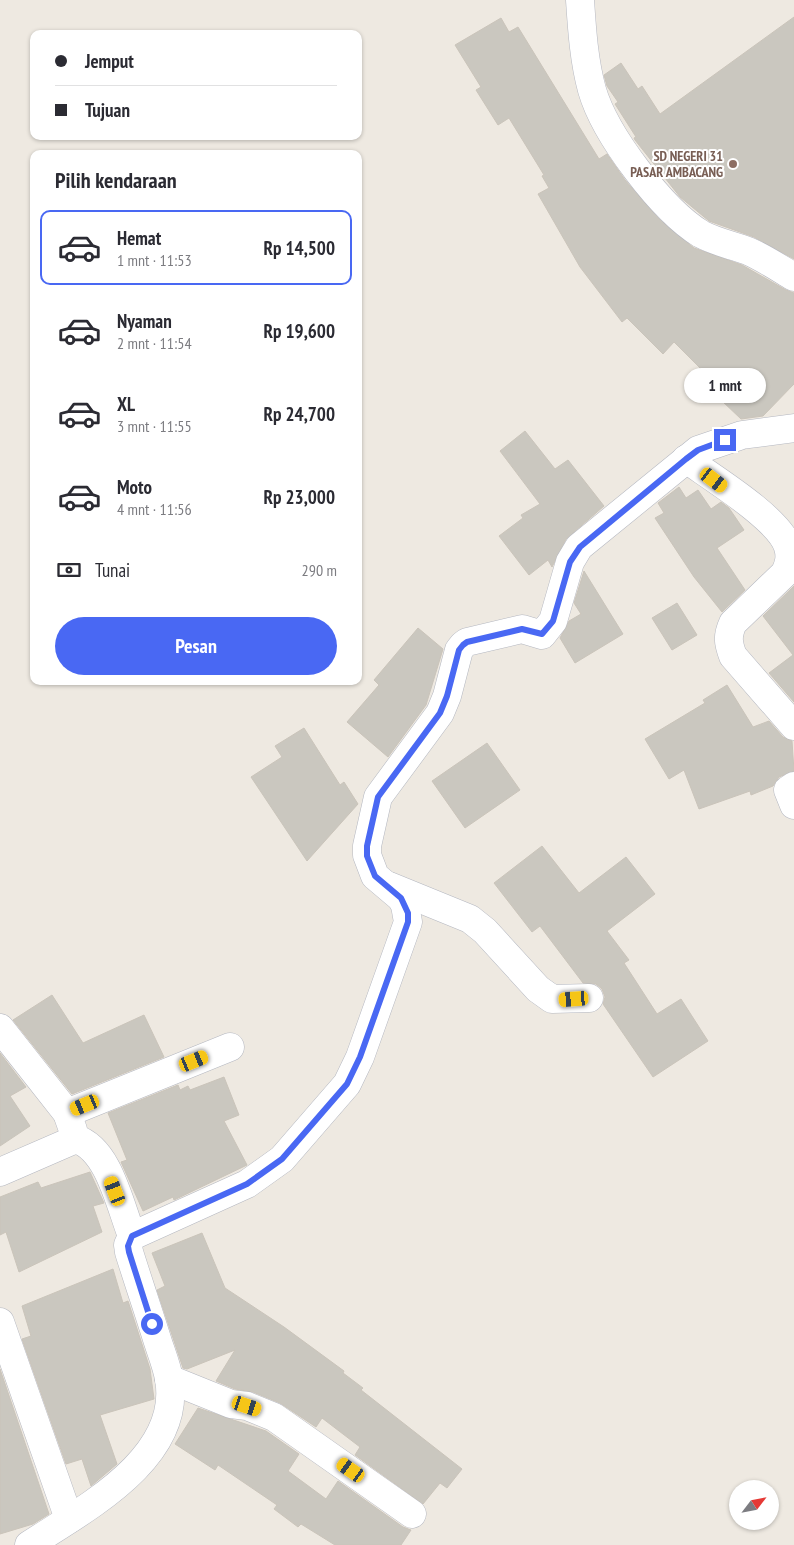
<!DOCTYPE html>
<html lang="id">
<head>
<meta charset="utf-8">
<style>
  body { margin:0; font-family:"PT Sans Narrow",sans-serif; background:#f2f2f3; color:#2b2b33; height:100vh; display:flex; flex-direction:column; font-size:19px; white-space:nowrap }
  * { box-sizing:border-box; margin:0 }
  p { font-size:16px; color:#7c7c81 }
  .icon { flex:none; width:28px; height:28px; fill:none; stroke:currentColor; stroke-width:2; stroke-linecap:round; stroke-linejoin:round }
  .map { position:relative; flex:1; overflow:hidden }
  .drawer { position:absolute; left:30px; top:150px; width:332px; height:535px; display:flex; flex-direction:column; background:#fff; border-radius:10px; box-shadow:0 1px 4px #0004 }
  .drawer>* { flex:none }
  .hud { position:absolute; left:30px; top:30px; width:332px; height:110px; border-radius:10px; box-shadow:0 1px 4px #0004; display:grid; align-content:center; height:110px; padding:0 25px; background:#fff }
  .needle { width:32px; rotate:58deg }
  .buttons { position:absolute; left:729px; top:1480px; display:grid; gap:10px }
  .buttons a { display:grid; place-items:center; width:50px; height:50px; border-radius:50%; background:#fff; box-shadow:0 1px 4px #0004; font-size:25px }
  .end { position:absolute; width:22px; height:22px; margin:-11px; border:6px solid #4968f3; background:#fff; box-shadow:0 0 0 2px #fff }
  .from { border-radius:50% }
  .bubble { position:absolute; height:35px; border-radius:18px; background:#fff; box-shadow:0 1px 4px #0004; font-size:16px; font-weight:700; line-height:35px; text-align:center }
  .car { position:absolute; width:15px; height:30px; margin:-15px -8px; border-radius:6px; box-shadow:0 0 4px 1px #0007; background:linear-gradient(#f5c518 24%,#345 0 40%,#f5c518 0 76%,#345 0 86%,#f5c518 0) }
  .hud b { display:flex; align-items:center; gap:18px; height:48px; font-size:19px }
  .hud b+b { border-top:1px solid #e1e1e2 }
  .hud i { width:12px; height:12px; background:#2b2b33 }
  ul { padding:0; list-style:none }
  li { display:flex; align-items:center; gap:15px; height:75px; margin:0 10px 8px; padding:0 15px; border:2px solid transparent; border-radius:10px }
  li div { flex:1 }
  li b { display:block; font-size:19px }
  li em { font-style:normal; font-weight:700 }
  li.on { border-color:#4968f3 }
  li>.icon { width:45px; height:45px; stroke-width:1.5 }
  h2 { padding:0 25px; font-size:22px; line-height:60px }
  .pay { display:flex; align-items:center; gap:12px; height:55px; padding:0 25px; font-size:19px }
  .pay p { margin-inline-start:auto }
  .button { display:flex; gap:10px; margin-top:auto; padding:10px 25px }
  .button a { flex:1; height:58px; border-radius:30px; background:#4968f3; color:#fff; font-size:20px; font-weight:700; line-height:58px; text-align:center }
  .map>svg:first-child { display:block }
  .building { fill:#cac7bf; stroke:#cac4ba }
  .lines { fill:none; stroke-linecap:round; stroke-linejoin:round }
  .street-casing { stroke:#b4b7c0; stroke-width:29 }
  .street { stroke:#fff; stroke-width:28 }
  .route { stroke:#4968f3; stroke-width:6 }
  .education-dot { fill:#8d6e63; stroke:#fff; stroke-width:2 }
  .labels { text-anchor:middle; stroke-width:4; stroke-linejoin:round; paint-order:stroke }
  .education-label { font-size:14px; font-weight:bold; fill:#785e54; stroke:#fff; text-anchor:end }
</style>
</head>
<body>
<div class="map">
<svg width="794" height="1545" viewBox="0 0 794 1545">
  <rect width="100%" height="100%" fill="#eee9e1"/>
  <g class="building">
    <path d="M794 17V259L754 237 709 221 680 197 635 140 634 138 636 137 615 104 618 102 607 86 604 75 621 63 638 89 642 86 660 114Z"/>
    <path d="M501 18 509 32 518 27 599 159 607 154 625 180 659 219 694 248 742 265 786 290 794 293V384L763 416 741 419 701 381 707 375 674 342 663 354 627 318 622 322 580 267 538 194 549 188 542 176 544 175 509 118 498 125 476 90 481 87 455 45Z"/>
    <path d="M525 431 555 469 568 460 604 506 566 539 552 567 548 560 529 575 499 536 523 518 521 515 540 504 500 451Z"/>
    <path d="M679 487 686 498 698 490 711 509 721 502 729 508 744 530 717 548 745 590 722 612 694 577 655 518 664 513 658 503Z"/>
    <path d="M584 571 623 634 575 663 560 638 569 621 581 614 574 603Z"/>
    <path d="M794 586V702L769 673 793 655 763 616Z"/>
    <path d="M677 603 697 635 672 650 652 618Z"/>
    <path d="M418 628 443 649 426 705 388 757 347 722 379 685 374 680Z"/>
    <path d="M727 685 753 727 769 721 783 737 792 741 794 771 779 777 773 786 751 795 750 791 699 809 684 770 669 779 645 739 705 703 703 700Z"/>
    <path d="M304 728 340 785 344 782 358 804 307 861 251 777 282 757 275 746Z"/>
    <path d="M487 743 520 790 465 828 432 781Z"/>
    <path d="M542 846 579 893 626 857 655 894 607 931 629 960 624 963 657 1014 681 999 708 1041 653 1077 603 1004 605 997 602 989 596 984 583 983 540 926 532 932 494 883Z"/>
    <path d="M52 995 83 1043 144 1015 164 1057 72 1094 13 1020Z"/>
    <path d="M0 1053 26 1087 10 1096 30 1126 0 1146Z"/>
    <path d="M224 1077 239 1115 224 1121 247 1165 174 1200 173 1197 143 1211 121 1162 127 1160 108 1113 178 1085 180 1090 188 1086 190 1090Z"/>
    <path d="M90 1172 104 1203 93 1206 102 1232 19 1272 6 1232 0 1235V1197L38 1182 41 1188Z"/>
    <path d="M202 1233 225 1288 284 1327 344 1371 343 1373 363 1388 361 1390 462 1469 447 1488 440 1483 423 1504 355 1455 360 1447 322 1418 316 1427 280 1403 253 1392 235 1389 216 1381 235 1350 187 1369 183 1368 157 1290 165 1286 152 1253Z"/>
    <path d="M113 1269 123 1303 128 1301 150 1369 154 1399 100 1415 117 1464 91 1486 82 1459 66 1464 22 1339 31 1336 22 1306Z"/>
    <path d="M0 1369 49 1514 33 1524 0 1534Z"/>
    <path d="M198 1408 266 1431 299 1454 288 1471 326 1499 338 1481 403 1527 411 1530 401 1545H335L301 1524 298 1527 274 1509 277 1505 218 1465 215 1470 175 1444Z"/>
  </g>
  <g class="lines">
    <g class="street-casing">
      <g id="street">
        <path d="M580 0C582 30 584 61 592 90 605 135 662 210 701 234 716 242 732 245 748 251 764 258 779 268 794 277"/>
        <path d="M686 459C711 477 780 519 788 547 791 557 789 564 785 573L733 623C727 636 728 643 733 656L794 726"/>
        <path d="M794 786 788 790 794 805"/>
        <path d="M389 886 470 919 485 931 538 989 552 999 589 998"/>
        <path d="M0 1028 67 1113 73 1130"/>
        <path d="M67 1113 230 1047"/>
        <path d="M0 1172 76 1139C109 1149 120 1206 132 1236"/>
        <path d="M0 1322 69 1519"/>
        <path d="M169 1379 231 1404 247 1406 274 1417 412 1514"/>
        <path d="M29 1545C84 1509 183 1458 169 1379 167 1366 161 1352 157 1339 148 1310 138 1281 129 1252L128 1245 132 1236 247 1184 282 1159 347 1084 360 1057 408 922 405 905 401 898 375 876 367 855V846L378 797 440 713 447 696 459 650 463 645 467 642 522 629 542 635 553 621 570 562 579 547 698 450 742 435 794 428"/>
      </g>
    </g>
    <use href="#street" class="street"/>
  </g>
  <g class="lines">
    <path class="route" d="M152 1324 129 1252 128 1246 132 1236 247 1184 282 1159 347 1084 360 1057 408 922V913L401 898 375 876 367 856V846L378 797 440 713 447 696 459 650 463 645 467 642 522 629 542 634 553 621 570 562 580 547 686 459 698 450 725 440"/>
  </g>
  <circle class="education-dot" cx="733" cy="164" r="5"/>
  <g class="labels">
    <g class="education-label">
      <text x="723" y="161">SD NEGERI 31<tspan x="723" dy="16">PASAR AMBACANG</tspan></text>
    </g>
  </g>
</svg>
<div class="buttons">
<a><svg class="needle" viewBox="-14 -14 28 28"><path d="M0-13l5 13h-10z" fill="#e53935"/><path d="M0 13l5-13h-10z" fill="#7c7c81"/></svg></a>
</div>
<i class="end from" style="left:152px;top:1324px"></i>
<i class="end" style="left:725px;top:440px"></i>
<div class="bubble" style="left:684px;top:368px;width:82px">1 mnt</div>
<i class="car" style="left:714px;top:480px;rotate:127deg"></i>
<i class="car" style="left:574px;top:999px;rotate:266deg"></i>
<i class="car" style="left:194px;top:1061px;rotate:68deg"></i>
<i class="car" style="left:85px;top:1105px;rotate:248deg"></i>
<i class="car" style="left:115px;top:1191px;rotate:339deg"></i>
<i class="car" style="left:247px;top:1406px;rotate:108deg"></i>
<i class="car" style="left:351px;top:1470px;rotate:305deg"></i>
<div class="hud">
<b><i class="from"></i>Jemput</b>
<b><i></i>Tujuan</b>
</div>
<section class="drawer">
<h2>Pilih kendaraan</h2>
<ul>
<li class="on"><svg class="icon" aria-label="car" viewBox="0 0 24 24"><path d="M5 17H2v-5l4-1 3-4h7l3 4 3 1v5h-3M9 17h6M6 11h13"/><circle cx="7" cy="17" r="2"/><circle cx="17" cy="17" r="2"/></svg><div><b>Hemat</b><p>1 mnt · 11:53</p></div><em>Rp 14,500</em></li>
<li><svg class="icon" aria-label="car" viewBox="0 0 24 24"><path d="M5 17H2v-5l4-1 3-4h7l3 4 3 1v5h-3M9 17h6M6 11h13"/><circle cx="7" cy="17" r="2"/><circle cx="17" cy="17" r="2"/></svg><div><b>Nyaman</b><p>2 mnt · 11:54</p></div><em>Rp 19,600</em></li>
<li><svg class="icon" aria-label="car" viewBox="0 0 24 24"><path d="M5 17H2v-5l4-1 3-4h7l3 4 3 1v5h-3M9 17h6M6 11h13"/><circle cx="7" cy="17" r="2"/><circle cx="17" cy="17" r="2"/></svg><div><b>XL</b><p>3 mnt · 11:55</p></div><em>Rp 24,700</em></li>
<li><svg class="icon" aria-label="car" viewBox="0 0 24 24"><path d="M5 17H2v-5l4-1 3-4h7l3 4 3 1v5h-3M9 17h6M6 11h13"/><circle cx="7" cy="17" r="2"/><circle cx="17" cy="17" r="2"/></svg><div><b>Moto</b><p>4 mnt · 11:56</p></div><em>Rp 23,000</em></li>
</ul>
<div class="pay"><svg class="icon" aria-label="cash" viewBox="0 0 24 24"><path d="M3 7h18v10H3z"/><circle cx="12" cy="12" r="2"/></svg>Tunai<p>290 m</p></div>
<div class="button"><a>Pesan</a></div>
</section>
</div>
</body>
</html>
